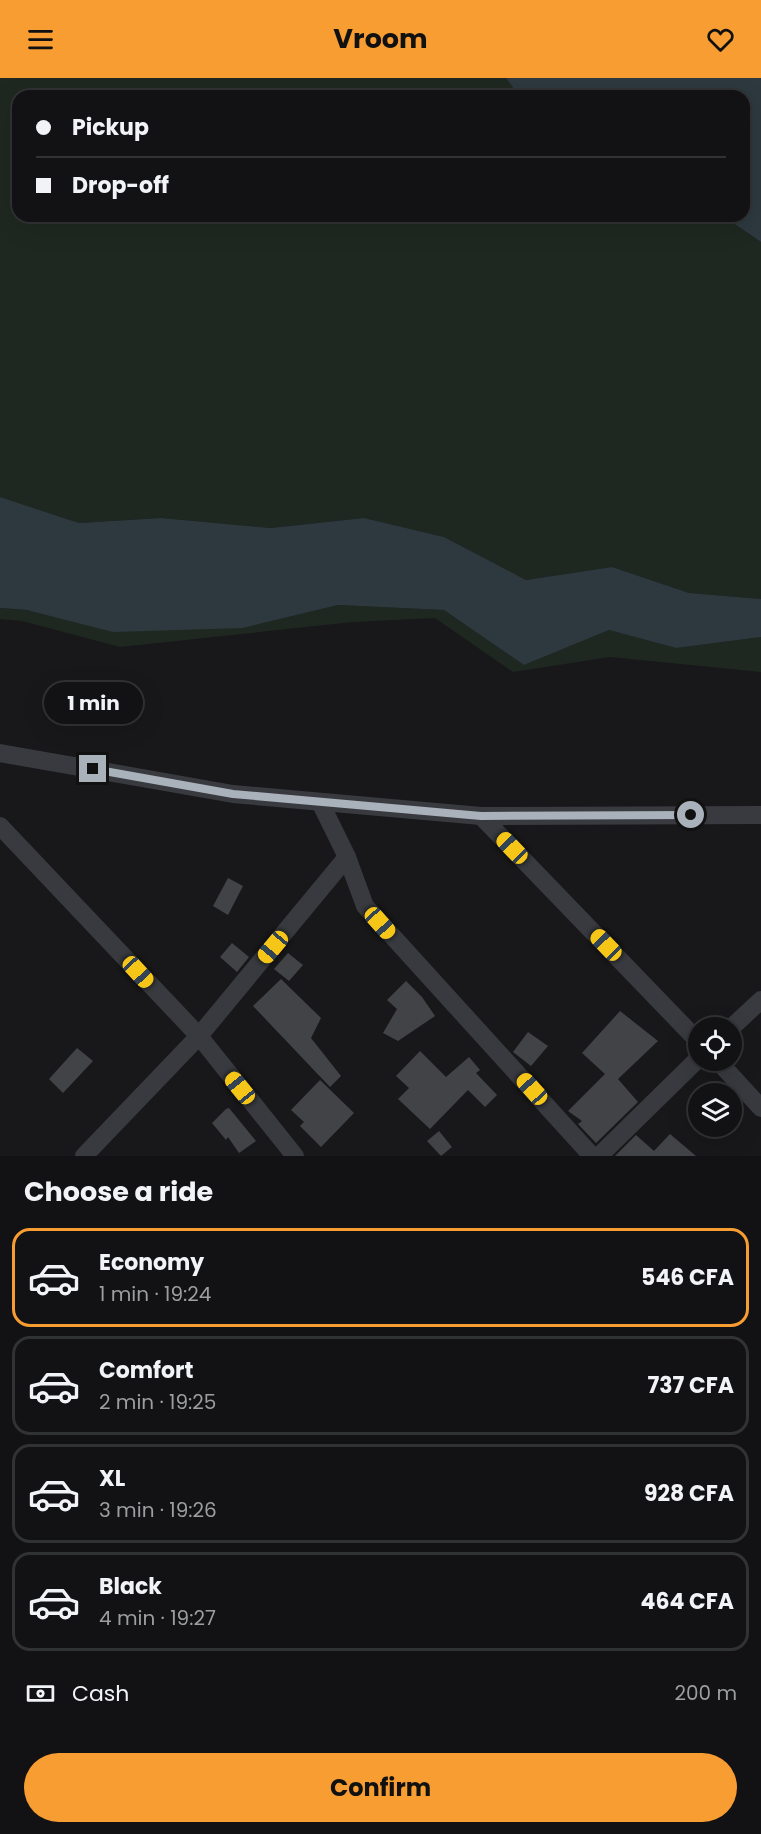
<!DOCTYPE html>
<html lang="en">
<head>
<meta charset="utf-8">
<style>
  body { margin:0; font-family:Poppins,sans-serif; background:#1f2022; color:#f1f3f6; height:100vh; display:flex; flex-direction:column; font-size:22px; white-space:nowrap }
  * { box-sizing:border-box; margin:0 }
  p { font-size:20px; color:#9c9ea0 }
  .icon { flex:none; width:33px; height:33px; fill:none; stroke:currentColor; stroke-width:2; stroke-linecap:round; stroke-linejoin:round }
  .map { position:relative; height:1078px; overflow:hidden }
  .details { display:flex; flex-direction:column; background:#121214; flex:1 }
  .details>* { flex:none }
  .hud { position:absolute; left:12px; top:12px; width:738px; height:132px; border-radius:18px; box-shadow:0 6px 24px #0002,0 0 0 2px #313234; display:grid; align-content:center; height:132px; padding:0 24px; background:#121214 }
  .fabs { position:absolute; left:688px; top:939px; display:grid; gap:12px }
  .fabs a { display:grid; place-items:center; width:54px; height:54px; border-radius:50%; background:#121214; box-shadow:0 6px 24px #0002,0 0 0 2px #313234; font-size:30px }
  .end { position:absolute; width:27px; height:27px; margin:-14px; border:8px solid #a9b1ba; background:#111; box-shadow:0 0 0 3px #111 }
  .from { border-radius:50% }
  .bubble { position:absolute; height:42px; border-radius:21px; background:#121214; box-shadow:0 6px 24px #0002,0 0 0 2px #313234; font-size:20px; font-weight:700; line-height:42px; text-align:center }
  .car { position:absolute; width:18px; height:36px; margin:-18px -9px; border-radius:8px; box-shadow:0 0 4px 2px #0007; background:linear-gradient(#f5c518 24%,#345 0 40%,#f5c518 0 76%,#345 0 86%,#f5c518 0) }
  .hud b { display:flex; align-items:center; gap:21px; height:57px; font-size:22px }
  .hud b+b { border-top:2px solid #313234 }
  .hud i { width:15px; height:15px; background:#f1f3f6 }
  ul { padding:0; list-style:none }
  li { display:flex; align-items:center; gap:18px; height:99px; margin:0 12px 9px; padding:0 12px; border:3px solid #313234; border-radius:18px }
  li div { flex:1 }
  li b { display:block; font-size:22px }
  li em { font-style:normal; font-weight:700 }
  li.selected { border-color:#f89d31 }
  li>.icon { width:54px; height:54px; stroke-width:1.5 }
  h2 { padding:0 24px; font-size:27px; line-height:72px }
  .pay { display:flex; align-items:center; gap:15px; height:66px; padding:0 24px; font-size:22px }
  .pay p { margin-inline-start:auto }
  .primary-button { display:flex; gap:12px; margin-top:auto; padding:12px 24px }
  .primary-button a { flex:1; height:69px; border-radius:36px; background:#f89d31; color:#111; font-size:24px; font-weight:700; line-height:69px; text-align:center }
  header { display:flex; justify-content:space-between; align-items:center; height:78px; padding:0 24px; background:#f89d31; color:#111; font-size:27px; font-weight:700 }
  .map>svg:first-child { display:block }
  .green { fill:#1f2820 }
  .water { fill:#2d393f }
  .building { fill:#424347 }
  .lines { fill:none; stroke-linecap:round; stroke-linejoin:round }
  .minor { stroke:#383a3f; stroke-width:18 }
  .route { stroke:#a9b1ba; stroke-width:8 }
</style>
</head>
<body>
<header><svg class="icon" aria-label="menu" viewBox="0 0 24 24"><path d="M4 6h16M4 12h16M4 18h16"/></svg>Vroom<svg class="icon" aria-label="heart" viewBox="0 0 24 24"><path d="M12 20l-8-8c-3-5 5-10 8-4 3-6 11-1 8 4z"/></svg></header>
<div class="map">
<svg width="761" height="1078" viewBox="0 0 761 1078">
  <rect width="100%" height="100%" fill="#18181a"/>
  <g class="green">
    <path d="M0 0H506L519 18H18V138H723L761 164V521L689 515 612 489 526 502 444 459 364 440 271 450 161 440 79 445 0 419Z"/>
    <path d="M338 527 444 532 524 587 609 552 676 570 761 559V594L610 579 513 594 435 540 353 544 120 569 22 543 0 541V530L243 550Z"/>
  </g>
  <g class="water">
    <path d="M506 0H761V164L723 138H744V18H519Z"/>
    <path d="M0 419 79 445 161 440 271 450 364 440 444 459 526 502 612 489 689 515 761 521V559L676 570 609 552 524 587 444 532 338 527 243 550 113 554 27 532 0 530Z"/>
  </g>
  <g class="building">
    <path d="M228 800 243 808 228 837 213 828Z"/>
    <path d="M232 865 249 879 237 894 220 879Z"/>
    <path d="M288 875 303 887 289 903 274 891Z"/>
    <path d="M281 901 321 940 311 960 341 998 330 1009 253 928Z"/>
    <path d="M406 903 422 919 435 938 398 963 383 955 397 931 387 922Z"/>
    <path d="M620 933 658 963 618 1001 638 1024 596 1065 578 1046 582 1043 568 1033 605 996 582 975Z"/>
    <path d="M528 954 548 968 531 988 513 974Z"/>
    <path d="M77 970 93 983 63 1015 49 1001Z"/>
    <path d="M420 973 446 999 469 979 480 992 476 995 497 1017 485 1029 468 1012 430 1051 398 1021 409 1010 396 998Z"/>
    <path d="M320 1002 354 1035 321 1069 300 1048 304 1044 291 1032Z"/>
    <path d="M229 1030 256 1063 239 1075 228 1059 226 1062 212 1045 226 1031Z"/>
    <path d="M439 1053 452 1069 441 1078 427 1063Z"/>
    <path d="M670 1056 696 1078H615L636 1057 654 1073Z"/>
  </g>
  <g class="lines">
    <g class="minor">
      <path d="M0 675 233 716 481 738 761 737"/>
      <path d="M320 724 347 779 365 828 592 1078"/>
      <path d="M481 738 699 964"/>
      <path d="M0 748 199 958 295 1078"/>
      <path d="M731 950 761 922"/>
      <path d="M717 982 761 1030"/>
      <path d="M84 1078 199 958 347 779"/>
      <path d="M599 1078 699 980"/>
    </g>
  </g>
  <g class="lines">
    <path class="route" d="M93 691 233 716 481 738 691 737"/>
  </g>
</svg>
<div class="fabs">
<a><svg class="icon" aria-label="locate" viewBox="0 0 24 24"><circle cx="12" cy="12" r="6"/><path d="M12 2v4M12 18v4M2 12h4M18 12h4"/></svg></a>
<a><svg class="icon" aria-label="layers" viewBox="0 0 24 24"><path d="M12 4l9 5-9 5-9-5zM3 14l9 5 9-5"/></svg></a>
</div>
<i class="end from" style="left:691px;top:737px"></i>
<i class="end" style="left:93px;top:691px"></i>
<div class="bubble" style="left:44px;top:604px;width:99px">1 min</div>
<i class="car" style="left:512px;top:770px;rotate:316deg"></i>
<i class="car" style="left:380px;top:845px;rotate:138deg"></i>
<i class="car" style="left:606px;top:867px;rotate:316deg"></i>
<i class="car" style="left:273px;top:869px;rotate:220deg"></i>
<i class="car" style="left:138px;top:894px;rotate:137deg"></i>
<i class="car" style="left:240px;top:1010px;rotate:321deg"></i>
<i class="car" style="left:532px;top:1011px;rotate:318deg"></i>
<div class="hud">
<b><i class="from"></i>Pickup</b>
<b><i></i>Drop-off</b>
</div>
</div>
<section class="details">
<h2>Choose a ride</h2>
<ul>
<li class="selected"><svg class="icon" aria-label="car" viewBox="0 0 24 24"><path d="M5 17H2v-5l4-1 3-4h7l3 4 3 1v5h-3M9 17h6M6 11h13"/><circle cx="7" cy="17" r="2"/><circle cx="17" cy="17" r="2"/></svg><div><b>Economy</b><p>1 min · 19:24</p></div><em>546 CFA</em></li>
<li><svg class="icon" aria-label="car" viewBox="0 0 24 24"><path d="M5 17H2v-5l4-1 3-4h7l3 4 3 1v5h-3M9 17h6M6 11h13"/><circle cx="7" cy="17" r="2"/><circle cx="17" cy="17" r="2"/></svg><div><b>Comfort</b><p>2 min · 19:25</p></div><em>737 CFA</em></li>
<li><svg class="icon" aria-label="car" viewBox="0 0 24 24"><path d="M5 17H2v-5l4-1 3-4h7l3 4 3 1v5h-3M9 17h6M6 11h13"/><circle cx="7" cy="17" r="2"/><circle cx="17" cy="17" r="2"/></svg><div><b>XL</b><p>3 min · 19:26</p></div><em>928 CFA</em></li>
<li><svg class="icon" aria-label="car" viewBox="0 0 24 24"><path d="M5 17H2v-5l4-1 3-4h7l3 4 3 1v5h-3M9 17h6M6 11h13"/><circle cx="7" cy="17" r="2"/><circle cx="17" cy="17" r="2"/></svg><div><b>Black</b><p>4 min · 19:27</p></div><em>464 CFA</em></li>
</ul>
<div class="pay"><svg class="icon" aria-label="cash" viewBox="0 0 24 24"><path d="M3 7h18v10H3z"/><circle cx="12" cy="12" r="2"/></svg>Cash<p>200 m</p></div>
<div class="primary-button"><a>Confirm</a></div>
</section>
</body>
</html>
